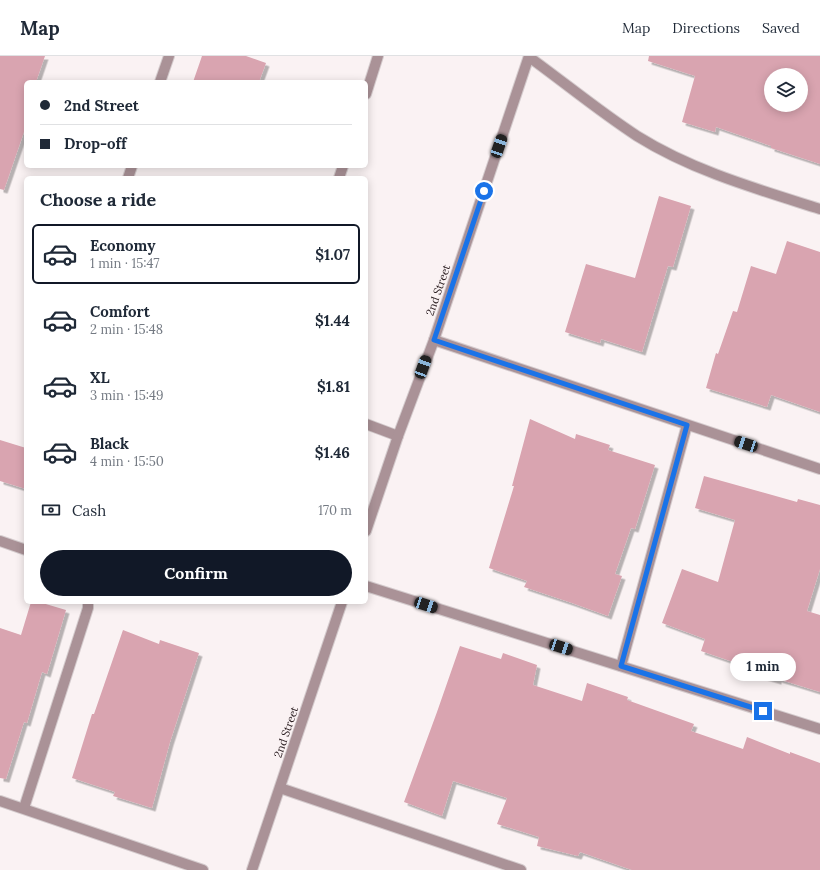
<!DOCTYPE html>
<html lang="en">
<head>
<meta charset="utf-8">
<style>
  body { margin:0; font-family:Lora,serif; background:#f6f6f7; color:#1f2937; height:100vh; display:flex; flex-direction:column; font-size:15px; white-space:nowrap }
  * { box-sizing:border-box; margin:0 }
  p { font-size:13px; color:#747a83 }
  .icon { flex:none; width:22px; height:22px; fill:none; stroke:currentColor; stroke-width:2; stroke-linecap:round; stroke-linejoin:round }
  .map { position:relative; flex:1; overflow:hidden }
  .panel { position:absolute; left:24px; top:120px; width:344px; height:428px; display:flex; flex-direction:column; background:#fff; border-radius:6px; box-shadow:0 2px 10px #0003 }
  .panel>* { flex:none }
  .banner { position:absolute; left:24px; top:24px; width:344px; height:88px; border-radius:6px; box-shadow:0 2px 10px #0003; display:grid; align-content:center; height:88px; padding:0 16px; background:#fff }
  .buttons { position:absolute; left:764px; top:12px; display:grid; gap:8px }
  .buttons a { display:grid; place-items:center; width:44px; height:44px; border-radius:50%; background:#fff; box-shadow:0 2px 10px #0003; font-size:20px }
  .end { position:absolute; width:18px; height:18px; margin:-9px; border:5px solid #1a73e8; background:#fff; box-shadow:0 0 0 2px #fff }
  .from { border-radius:50% }
  .bubble { position:absolute; height:28px; border-radius:14px; background:#fff; box-shadow:0 2px 10px #0003; font-size:13px; font-weight:800; line-height:28px; text-align:center }
  .car { position:absolute; width:12px; height:24px; margin:-12px -6px; border-radius:5px; box-shadow:0 0 3px 1px #0007; background:linear-gradient(#222 24%,#8ab4d8 0 40%,#222 0 76%,#8ab4d8 0 86%,#222 0) }
  .banner b { display:flex; align-items:center; gap:14px; height:38px; font-size:15px }
  .banner b+b { border-top:1px solid #e0e1e3 }
  .banner i { width:10px; height:10px; background:#1f2937 }
  ul { padding:0; list-style:none }
  li { display:flex; align-items:center; gap:12px; height:60px; margin:0 8px 6px; padding:0 8px; border:2px solid transparent; border-radius:6px }
  li div { flex:1 }
  li b { display:block; font-size:15px }
  li em { font-style:normal; font-weight:800 }
  li.on { border-color:#111827 }
  li>.icon { width:36px; height:36px; stroke-width:1.5 }
  h2 { padding:0 16px; font-size:18px; line-height:48px }
  .pay { display:flex; align-items:center; gap:10px; height:44px; padding:0 16px; font-size:15px }
  .pay p { margin-inline-start:auto }
  .cta { display:flex; gap:8px; margin-top:auto; padding:8px 16px }
  .cta a { flex:1; height:46px; border-radius:24px; background:#111827; color:#fff; font-size:16px; font-weight:800; line-height:46px; text-align:center }
  header { display:flex; align-items:center; gap:24px; box-sizing:border-box; height:56px; padding:0 20px; background:#fff; border-bottom:1px solid #e0e1e3 }
  header strong { font-size:19px }
  nav { display:flex; gap:22px; margin-inline-start:auto; font-size:14px }
  .map>svg:first-child { display:block }
  .building { fill:#d9a4b0; fill-rule:evenodd; filter:url(#shadow) }
  .lines { fill:none; stroke-linecap:round; stroke-linejoin:round }
  .minor-casing { stroke:#d4cbcd; stroke-width:12 }
  .minor { stroke:#aa9297; stroke-width:10 }
  .route { stroke:#1a73e8; stroke-width:5 }
  .labels { text-anchor:middle; stroke-width:3.5; stroke-linejoin:round; paint-order:stroke }
  .street-label { font-size:11px; fill:#291c1f; stroke:#faf2f3 }
</style>
</head>
<body>
<header>
<strong>Map</strong>
<nav><a>Map</a><a>Directions</a><a>Saved</a></nav>
</header>
<div class="map">
<svg width="820" height="814" viewBox="0 0 820 814">
  <defs>
    <filter id="shadow"><feDropShadow dx="3.5" dy="3.5" stdDeviation="0" flood-color="#0004"/></filter>
  </defs>
  <rect width="100%" height="100%" fill="#faf2f3"/>
  <g class="building">
    <path d="M0 0H45L36 26H26V70L4 134 0 133Z"/>
    <path d="M202 0H246L266 7 259 26H193Z"/>
    <path d="M649 0H820V108L771 92V90L716 71 715 76 682 66 695 20 648 5ZM771 19H801V49H771Z"/>
    <path d="M659 140 691 150 673 211 668 210 642 296 601 283 600 287 565 276 586 208 635 222Z"/>
    <path d="M787 185 820 196V356L771 339 767 351 706 332 716 297 718 298 733 255 737 256 751 210 776 218Z"/>
    <path d="M530 363 575 383 576 378 610 389 608 394 655 409 635 473 631 472 615 518 622 520 608 560 572 547 524 531 527 525 489 512 514 430H512Z"/>
    <path d="M0 384 26 392V433L0 425Z"/>
    <path d="M704 420 797 446 798 443 820 449V513L807 555 820 559V636L778 623V625L740 614 742 609 701 595 705 583 662 567 682 513 718 526 735 464 695 452Z"/>
    <path d="M31 546H39L66 554 47 618 42 616 27 667 24 666 6 723 0 722V572L21 579Z"/>
    <path d="M123 574 159 588 160 584 199 597 170 686 152 752 113 740 115 736 72 722 92 658H94Z"/>
    <path d="M460 590 501 603 503 597 537 609 533 629 582 645 587 627 628 641 627 644 694 668 691 675 743 693 747 681 790 698V696L820 707V814H632L580 796 578 800 537 790 539 781 497 768 507 742 453 725 442 760 404 746 437 656Z"/>
  </g>
  <g class="lines">
    <g class="minor-casing">
      <g id="minor">
        <path d="M529 1C565 27 600 56 637 80 693 115 757 133 820 153"/>
        <path d="M160 26 169 0"/>
        <path d="M366 38 378 0"/>
        <path d="M128 122 132 110"/>
        <path d="M339 122 343 110"/>
        <path d="M434 284 820 413"/>
        <path d="M366 368 398 380"/>
        <path d="M366 475 398 380 434 284 529 0"/>
        <path d="M0 485 26 494"/>
        <path d="M366 530 820 673"/>
        <path d="M621 610 687 369"/>
        <path d="M280 732 521 814"/>
        <path d="M0 745 203 814"/>
        <path d="M24 752 88 552V546"/>
        <path d="M252 814 342 546"/>
      </g>
    </g>
    <use href="#minor" class="minor"/>
  </g>
  <g class="lines">
    <path class="route" d="M484 135 434 284 687 369 621 610 763 655"/>
  </g>
  <g class="labels">
    <g class="street-label">
      <text transform="translate(438 234) rotate(-71)" y="4">2nd Street</text>
      <text transform="translate(286 676) rotate(-71)" y="4">2nd Street</text>
    </g>
  </g>
</svg>
<div class="buttons">
<a><svg class="icon" aria-label="layers" viewBox="0 0 24 24"><path d="M12 4l9 5-9 5-9-5zM3 14l9 5 9-5"/></svg></a>
</div>
<i class="end from" style="left:484px;top:135px"></i>
<i class="end" style="left:763px;top:655px"></i>
<div class="bubble" style="left:730px;top:597px;width:66px">1 min</div>
<i class="car" style="left:499px;top:90px;rotate:19deg"></i>
<i class="car" style="left:423px;top:311px;rotate:20deg"></i>
<i class="car" style="left:746px;top:388px;rotate:288deg"></i>
<i class="car" style="left:426px;top:549px;rotate:108deg"></i>
<i class="car" style="left:561px;top:591px;rotate:108deg"></i>
<div class="banner">
<b><i class="from"></i>2nd Street</b>
<b><i></i>Drop-off</b>
</div>
<section class="panel">
<h2>Choose a ride</h2>
<ul>
<li class="on"><svg class="icon" aria-label="car" viewBox="0 0 24 24"><path d="M5 17H2v-5l4-1 3-4h7l3 4 3 1v5h-3M9 17h6M6 11h13"/><circle cx="7" cy="17" r="2"/><circle cx="17" cy="17" r="2"/></svg><div><b>Economy</b><p>1 min · 15:47</p></div><em>$1.07</em></li>
<li><svg class="icon" aria-label="car" viewBox="0 0 24 24"><path d="M5 17H2v-5l4-1 3-4h7l3 4 3 1v5h-3M9 17h6M6 11h13"/><circle cx="7" cy="17" r="2"/><circle cx="17" cy="17" r="2"/></svg><div><b>Comfort</b><p>2 min · 15:48</p></div><em>$1.44</em></li>
<li><svg class="icon" aria-label="car" viewBox="0 0 24 24"><path d="M5 17H2v-5l4-1 3-4h7l3 4 3 1v5h-3M9 17h6M6 11h13"/><circle cx="7" cy="17" r="2"/><circle cx="17" cy="17" r="2"/></svg><div><b>XL</b><p>3 min · 15:49</p></div><em>$1.81</em></li>
<li><svg class="icon" aria-label="car" viewBox="0 0 24 24"><path d="M5 17H2v-5l4-1 3-4h7l3 4 3 1v5h-3M9 17h6M6 11h13"/><circle cx="7" cy="17" r="2"/><circle cx="17" cy="17" r="2"/></svg><div><b>Black</b><p>4 min · 15:50</p></div><em>$1.46</em></li>
</ul>
<div class="pay"><svg class="icon" aria-label="cash" viewBox="0 0 24 24"><path d="M3 7h18v10H3z"/><circle cx="12" cy="12" r="2"/></svg>Cash<p>170 m</p></div>
<div class="cta"><a>Confirm</a></div>
</section>
</div>
</body>
</html>
